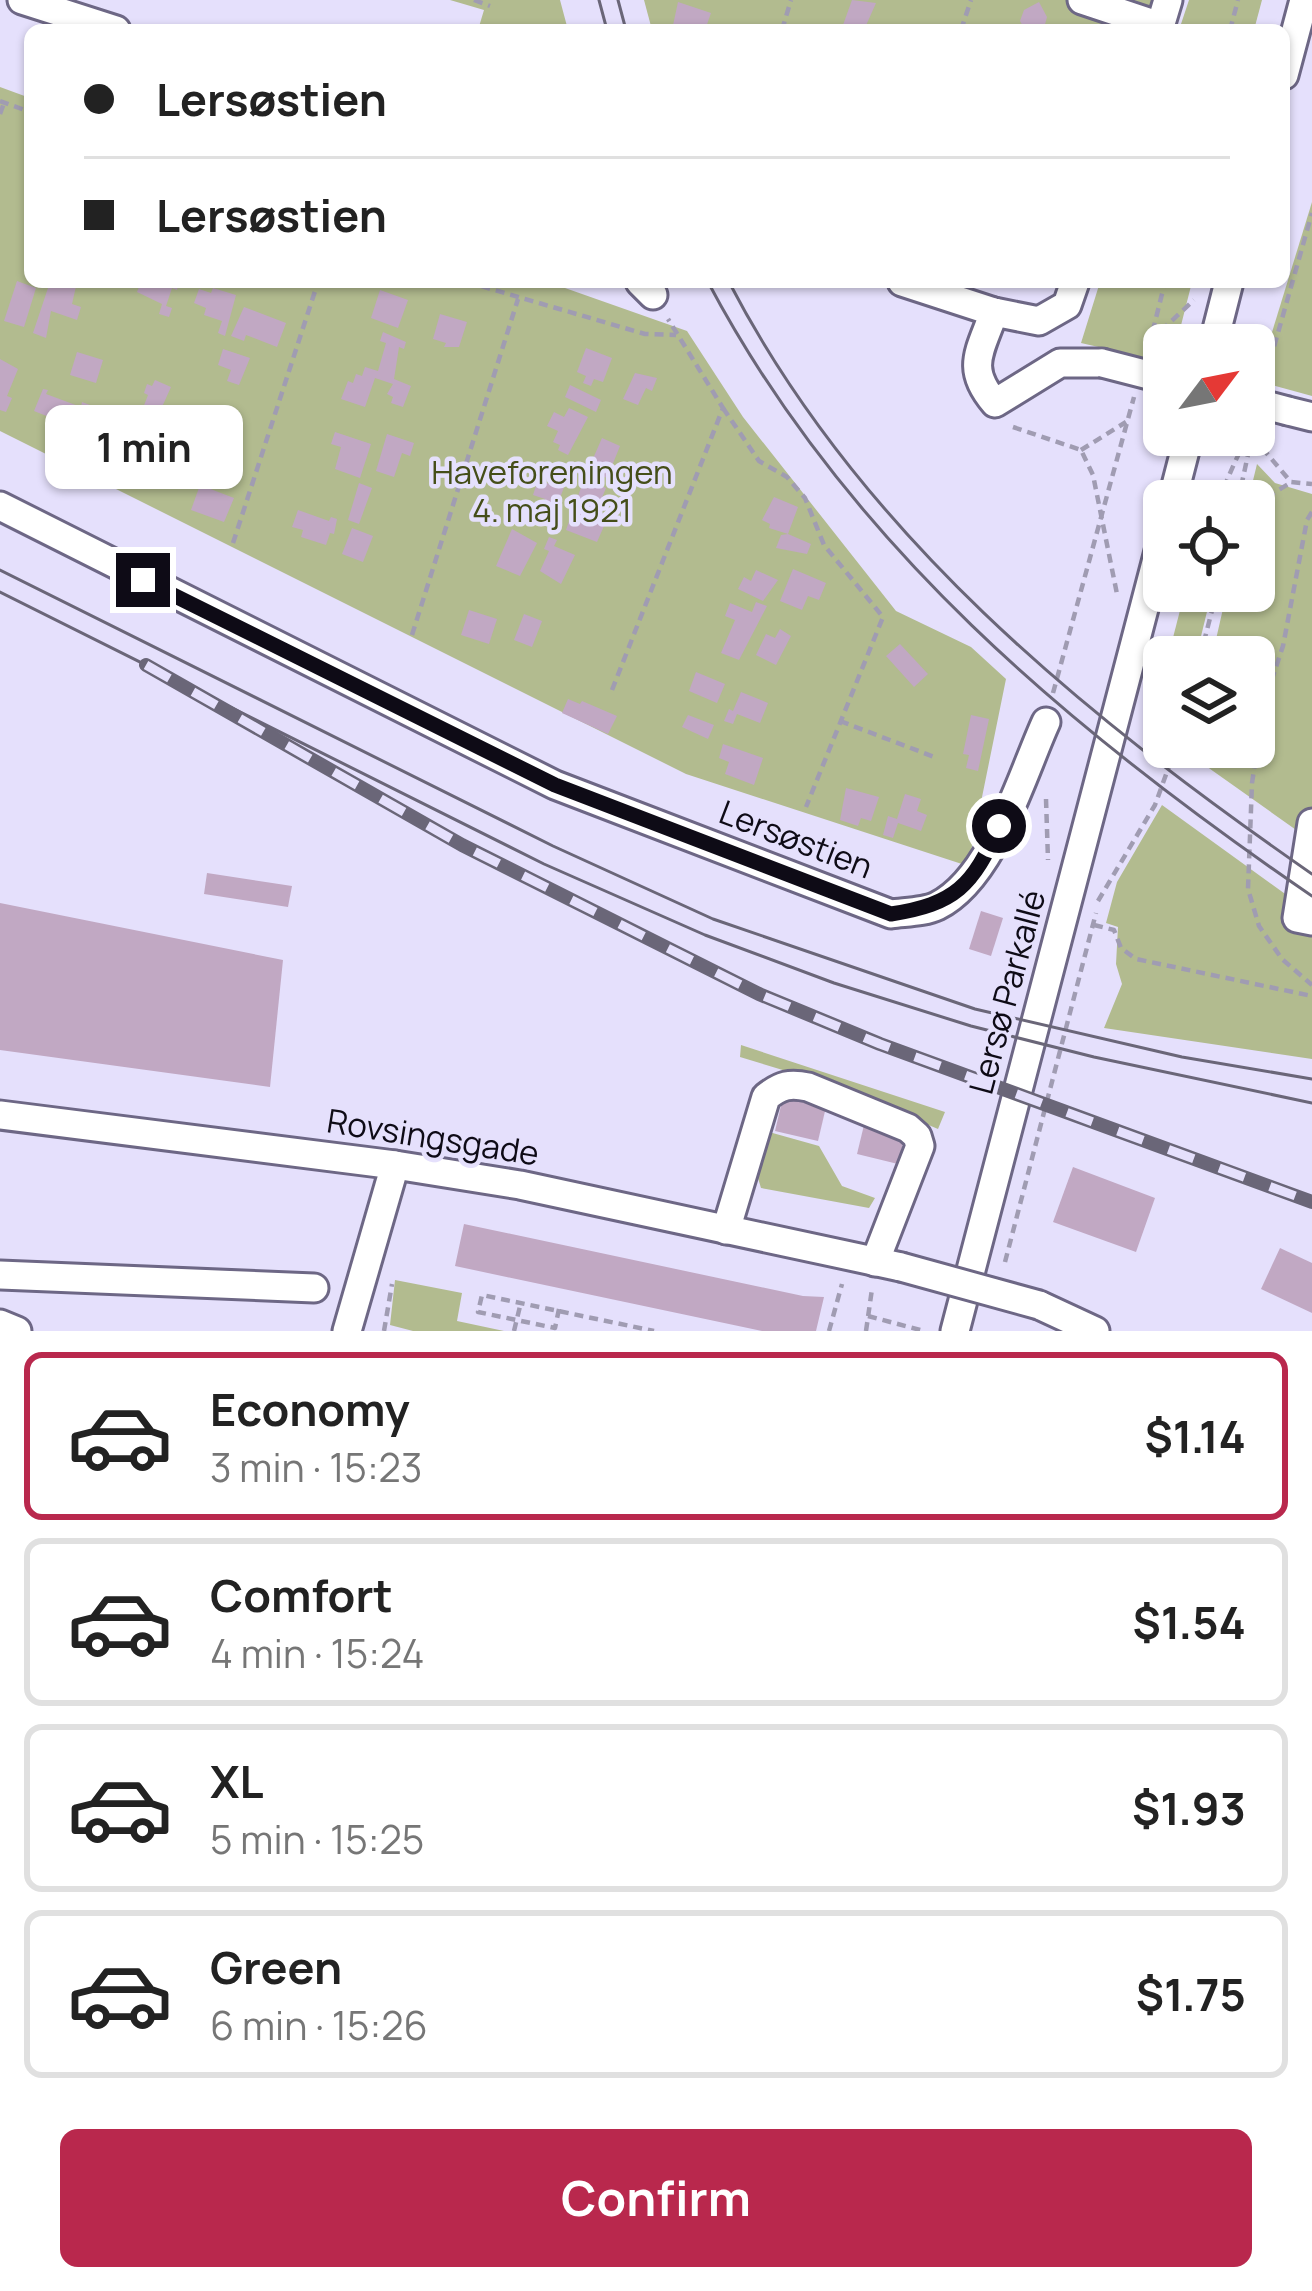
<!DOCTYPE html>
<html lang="en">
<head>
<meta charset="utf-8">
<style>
  body { margin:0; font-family:Manrope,sans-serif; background:#f6f6f6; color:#222; height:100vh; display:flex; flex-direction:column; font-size:45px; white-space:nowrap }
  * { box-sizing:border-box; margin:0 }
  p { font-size:39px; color:#767676 }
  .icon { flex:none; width:66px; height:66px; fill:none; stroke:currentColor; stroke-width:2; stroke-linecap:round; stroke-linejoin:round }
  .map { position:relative; height:1331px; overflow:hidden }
  .side { display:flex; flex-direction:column; background:#fff; flex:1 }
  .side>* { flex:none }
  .banner { position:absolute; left:24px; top:24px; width:1266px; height:264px; border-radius:18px; box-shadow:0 3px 9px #0004; display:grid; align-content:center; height:264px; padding:0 60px; background:#fff }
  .needle { width:78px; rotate:58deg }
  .controls { position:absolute; left:1143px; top:324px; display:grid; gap:24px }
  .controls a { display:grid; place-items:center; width:132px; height:132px; border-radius:18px; background:#fff; box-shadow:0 3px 9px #0004; font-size:60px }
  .end { position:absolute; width:54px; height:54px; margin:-27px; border:15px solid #0e0b16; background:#fff; box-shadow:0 0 0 6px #fff }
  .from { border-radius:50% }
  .bubble { position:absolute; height:84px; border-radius:18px; background:#fff; box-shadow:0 3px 9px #0004; font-size:39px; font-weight:700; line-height:84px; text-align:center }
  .banner b { display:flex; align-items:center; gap:42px; height:114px; font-size:45px }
  .banner b+b { border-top:3px solid #e0e0e0 }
  .banner i { width:30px; height:30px; background:#222 }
  ul { padding:21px 0 0; list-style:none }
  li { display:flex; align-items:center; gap:36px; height:168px; margin:0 24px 18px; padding:0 36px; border:6px solid #e0e0e0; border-radius:18px }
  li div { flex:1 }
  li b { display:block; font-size:45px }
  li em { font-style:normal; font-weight:700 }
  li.selected { border-color:#b9284d }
  li>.icon { width:108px; height:108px; stroke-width:1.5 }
  .cta { display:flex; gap:24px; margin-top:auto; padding:24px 60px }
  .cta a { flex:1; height:138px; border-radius:18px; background:#b9284d; color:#fff; font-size:48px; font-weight:700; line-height:138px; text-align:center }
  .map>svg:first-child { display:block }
  .green { fill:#b2bb8f }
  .building { fill:#c1a8c3 }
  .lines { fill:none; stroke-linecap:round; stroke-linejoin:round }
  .minor-casing { stroke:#6d6785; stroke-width:33 }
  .path { stroke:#a09cb2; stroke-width:4.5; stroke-dasharray:9 6; stroke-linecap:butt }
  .minor { stroke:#fff; stroke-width:27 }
  .tram { stroke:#6a6678; stroke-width:3 }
  .rail-casing { stroke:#6a6678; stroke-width:14 }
  .rail { stroke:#e5e0fc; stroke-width:9; stroke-dasharray:27; stroke-linecap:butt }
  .minor-bridge-casing { stroke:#6d6785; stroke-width:33; stroke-linecap:butt }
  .minor-bridge { stroke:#fff; stroke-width:27 }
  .route { stroke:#0e0b16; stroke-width:15 }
  .labels { text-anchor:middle; stroke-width:9; stroke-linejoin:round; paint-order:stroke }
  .park-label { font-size:33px; fill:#454e19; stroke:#e5e0fc }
  .street-label { font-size:33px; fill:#0e0b16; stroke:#e5e0fc }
</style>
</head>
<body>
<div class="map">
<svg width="1312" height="1331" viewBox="0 0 1312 1331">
  <rect width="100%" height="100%" fill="#e5e0fc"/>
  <g class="green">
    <path d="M450 0H560L568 30H478L484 10Z"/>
    <path d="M644 0H1156L1145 30H652Z"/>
    <path d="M1189 0H1262L1254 30H1179Z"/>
    <path d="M0 87 30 98V282H548L687 331 743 417 896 611 971 647 1006 679 968 866 686 774 0 431Z"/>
    <path d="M1312 202V396L1257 381Z"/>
    <path d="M1100 282H1192L1176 345H1164V362L1081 343Z"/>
    <path d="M1257 464 1275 483 1312 494V1059L1104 1028 1122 984 1116 964 1118 927 1106 923 1117 882 1162 805 1288 896 1299 832 1189 754 1191 747H1254V657H1212L1227 591H1254V501H1248Z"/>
    <path d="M1185 591H1212L1196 657H1168Z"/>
    <path d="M741 1045 945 1112 938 1129 839 1087 740 1057Z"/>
    <path d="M769 1132 819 1146 842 1186 875 1198 869 1208 761 1188 757 1175Z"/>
    <path d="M395 1280 462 1293 457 1321 504 1331H413L390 1325Z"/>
  </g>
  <g class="building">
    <path d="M852 0 876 3 864 30 843 25Z"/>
    <path d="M678 2 711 13 705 30H672Z"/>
    <path d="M1039 2 1047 17 1044 28 1025 30 1020 21 1024 10Z"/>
    <path d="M17 281 36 288 24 327 4 321Z"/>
    <path d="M50 282H77L72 304 81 307 77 320 51 311 46 338 33 333Z"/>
    <path d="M141 282H179L177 290 172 288 166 306 172 308 169 317 159 314 162 304 137 292Z"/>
    <path d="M213 288 236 295 225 336 218 333 222 321 204 315 206 308 194 303 199 289 211 293Z"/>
    <path d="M380 290 408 300 398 328 371 318Z"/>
    <path d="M244 307 286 323 277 347 246 335 244 341 231 336Z"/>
    <path d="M440 314 467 322 459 347H444L446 343 433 339Z"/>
    <path d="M383 332 406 342 404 349 399 347 394 379 411 386 403 407 391 403 393 397 387 394 393 384 375 378 365 407 341 399 348 381 353 383 356 374 362 376 365 367 378 371 386 343 380 341Z"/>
    <path d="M586 348 612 358 603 382 594 379 591 386 583 383 586 376 577 372Z"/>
    <path d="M223 349 250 358 239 385 227 381 231 370 218 365Z"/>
    <path d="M77 352 103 360 96 383 70 375Z"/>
    <path d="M0 359 18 369 7 396 12 398 6 412 0 410Z"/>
    <path d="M635 373 657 378 652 391 646 388 638 405 623 399Z"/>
    <path d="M155 380 171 387 153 427 138 421 148 395 144 393 147 384 152 386Z"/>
    <path d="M570 385 601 400 596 412 565 397Z"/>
    <path d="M43 389 48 390 46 394 81 407 82 402 130 420 127 430 110 423 108 428 118 432 109 458 100 454 97 461 82 456 96 418 89 416 85 428 77 426 73 437 46 426 49 417 34 411Z"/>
    <path d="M569 408 588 417 568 455 558 450 560 445 553 442 558 431 547 426 554 412 564 417Z"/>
    <path d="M335 432 371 444 360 478 335 469 341 447 331 444Z"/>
    <path d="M387 434 414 443 410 456 402 453 394 477 376 471Z"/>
    <path d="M602 438 620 446 607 478 588 470Z"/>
    <path d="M554 474 567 479 553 517 541 513 545 499 533 495 538 480 550 484Z"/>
    <path d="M584 479 606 488 601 500 591 496 589 501 600 505 593 521 604 526 597 542 566 530Z"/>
    <path d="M359 483 372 488 359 524 348 520Z"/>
    <path d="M200 485 234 498 224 522 191 510Z"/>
    <path d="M774 497 798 507 788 534 769 528 770 524 762 520Z"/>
    <path d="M298 510 329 521 331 517 337 519 334 534 330 533 326 545 301 537 303 530 292 527Z"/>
    <path d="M352 528 373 536 363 562 342 554Z"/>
    <path d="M512 529 537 543 520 576 496 566Z"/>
    <path d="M788 534 811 544 807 554 776 548 781 535Z"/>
    <path d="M549 537 557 540 554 546 575 555 561 584 540 571 549 551 544 549Z"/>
    <path d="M793 569 826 583 819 600 808 596 802 610 780 601Z"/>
    <path d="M756 570 778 580 763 601 738 589 744 577 751 581Z"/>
    <path d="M756 602 767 606 739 660 721 653 735 620 725 616 730 603 752 612Z"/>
    <path d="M469 610 497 619 489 644 461 635Z"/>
    <path d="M524 614 542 621 532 647 514 640Z"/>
    <path d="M780 629 791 636 776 665 756 655 766 634 775 638Z"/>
    <path d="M900 644 928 674 914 687 886 656Z"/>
    <path d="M696 672 725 684 717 703 689 691Z"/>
    <path d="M741 692 768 703 760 723 737 714 733 724 724 721 729 709 733 711Z"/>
    <path d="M568 699 580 704 582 701 617 716 608 734 562 713Z"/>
    <path d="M688 715 714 725 708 739 682 727Z"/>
    <path d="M971 715 989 719 978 771 966 768 969 755 963 754Z"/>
    <path d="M723 744 763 758 754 785 725 774 729 762 719 758Z"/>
    <path d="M846 788 879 797 871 821 861 818 858 826 840 820Z"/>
    <path d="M905 794 921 799 917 811 927 815 921 831 898 823 893 838 883 835 888 816 897 819Z"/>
    <path d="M207 873 292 886 288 907 204 894Z"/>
    <path d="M0 903 283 960 270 1087 0 1050Z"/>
    <path d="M981 911 1003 918 991 956 969 949Z"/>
    <path d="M783 1097 826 1107 818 1141 775 1131Z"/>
    <path d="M864 1125 905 1135 898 1164 857 1154Z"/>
    <path d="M1073 1167 1155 1198 1136 1252 1053 1222Z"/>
    <path d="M464 1224 803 1296 824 1297 816 1331H762L455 1266Z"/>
    <path d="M1280 1248 1312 1263V1313L1261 1289Z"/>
  </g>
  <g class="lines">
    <g class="minor-casing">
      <g id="minor">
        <path d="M22 0 116 30"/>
        <path d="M1082 0 1160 26"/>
        <path d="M1159 30 1168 0"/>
        <path d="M1284 75 1304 0"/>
        <path d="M640 282 653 295"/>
        <path d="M902 282 994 312 1039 321 1067 305 1075 282"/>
        <path d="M994 312C980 352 965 368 995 403L1060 363H1102"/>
        <path d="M1213 345 1229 282"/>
        <path d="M1288 411 1312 417"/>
        <path d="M1172 501 1189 435"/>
        <path d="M0 506 555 785 891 914C905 912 925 912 937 906 993 878 1021 777 1046 722"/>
        <path d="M1312 823 1297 918 1312 921"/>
        <path d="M0 1115 395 1165 520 1185 901 1267"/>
        <path d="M726 1230 766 1097C781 1085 790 1083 808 1087L908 1128 917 1136 920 1146 875 1262"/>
        <path d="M0 1275 314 1288"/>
        <path d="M1039 1305 1095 1331"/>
        <path d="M0 1324 17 1331"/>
        <path d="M347 1331 395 1165"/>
        <path d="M955 1331 1164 532"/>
      </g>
    </g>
    <g class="path">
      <path d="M474 0 490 6"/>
      <path d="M782 30 791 0"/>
      <path d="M961 30 971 0"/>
      <path d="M1230 30 1238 0"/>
      <path d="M0 101 30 112"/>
      <path d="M0 114 4 103"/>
      <path d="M467 282 645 334 676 335"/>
      <path d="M1150 341 1194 300"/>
      <path d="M1149 346 1165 282"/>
      <path d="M1254 355 1258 374"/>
      <path d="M1266 375 1312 213"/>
      <path d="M723 408 759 461 787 477 805 498 824 545 883 617 806 807"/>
      <path d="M1013 427 1081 450 1093 475 1117 594"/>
      <path d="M1081 450 1126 422"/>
      <path d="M1217 501C1228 483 1238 446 1252 436L1291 482 1312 484"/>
      <path d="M1238 501 1252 436"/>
      <path d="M1254 505 1290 483"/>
      <path d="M1312 512 1307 520 1283 646 1265 700 1252 783 1248 889 1259 926 1282 959 1312 985"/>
      <path d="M233 543 318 282"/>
      <path d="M412 635 518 299"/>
      <path d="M1200 657 1217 591"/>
      <path d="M612 690 723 408 668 319"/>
      <path d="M1053 693 1134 397"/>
      <path d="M840 721 937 758"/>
      <path d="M1046 799 1048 860"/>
      <path d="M1098 901 1155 805 1176 747"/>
      <path d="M1094 925 1114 930 1121 948 1136 959 1312 996"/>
      <path d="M1005 1262 1096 913"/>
      <path d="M559 1309 555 1328 478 1312 482 1295 654 1331"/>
      <path d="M868 1316 924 1331"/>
      <path d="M384 1331 392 1284"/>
      <path d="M514 1331 521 1302"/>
      <path d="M829 1331 842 1284"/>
      <path d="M866 1331 872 1289"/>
    </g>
    <use href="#minor" class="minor"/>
    <g class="tram">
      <path d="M599 0 607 30"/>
      <path d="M618 0 626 30"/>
      <path d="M708 282C846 543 1072 732 1312 896"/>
      <path d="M729 282C860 534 1083 715 1312 874"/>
      <path d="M0 570 553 846 713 919 975 1009 1182 1057 1312 1079"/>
      <path d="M0 592 544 864 705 935 834 983 971 1026 1094 1057 1312 1103"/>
    </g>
    <g class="rail-casing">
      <path id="rail" d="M146 665 462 845 759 994 880 1044 1312 1202"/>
    </g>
    <use href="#rail" class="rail"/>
    <g class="minor-bridge-casing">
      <g id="minor-bridge">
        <path d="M1102 363 1164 379"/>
        <path d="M1254 402 1288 411"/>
        <path d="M901 1267 1039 1305"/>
      </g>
    </g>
    <use href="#minor-bridge" class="minor-bridge"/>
  </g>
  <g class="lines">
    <path class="route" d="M143 580 555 785 891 914C955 904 973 886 999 826"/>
  </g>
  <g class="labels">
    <g class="park-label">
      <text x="552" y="484">Haveforeningen<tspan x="552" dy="38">4. maj 1921</tspan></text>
    </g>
    <g class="street-label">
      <text transform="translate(796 839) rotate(21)" y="12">Lersøstien</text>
      <text transform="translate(1007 992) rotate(-75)" y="12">Lersø Parkallé</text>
      <text transform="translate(433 1137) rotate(9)" y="12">Rovsingsgade</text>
    </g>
  </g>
</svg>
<div class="controls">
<a><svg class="needle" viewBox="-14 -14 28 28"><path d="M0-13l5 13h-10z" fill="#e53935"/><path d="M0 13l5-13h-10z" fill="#767676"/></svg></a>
<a><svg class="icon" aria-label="locate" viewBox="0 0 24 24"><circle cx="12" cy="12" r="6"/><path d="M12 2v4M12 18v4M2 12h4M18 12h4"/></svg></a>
<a><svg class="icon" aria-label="layers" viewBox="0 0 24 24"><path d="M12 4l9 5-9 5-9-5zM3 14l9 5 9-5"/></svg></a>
</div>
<i class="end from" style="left:999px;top:826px"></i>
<i class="end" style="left:143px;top:580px"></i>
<div class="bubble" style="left:45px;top:405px;width:198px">1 min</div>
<div class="banner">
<b><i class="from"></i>Lersøstien</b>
<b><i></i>Lersøstien</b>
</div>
</div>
<section class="side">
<ul>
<li class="selected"><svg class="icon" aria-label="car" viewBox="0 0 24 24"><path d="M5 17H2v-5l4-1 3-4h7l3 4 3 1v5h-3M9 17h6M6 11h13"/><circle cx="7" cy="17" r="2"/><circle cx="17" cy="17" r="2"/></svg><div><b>Economy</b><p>3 min · 15:23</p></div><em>$1.14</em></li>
<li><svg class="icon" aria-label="car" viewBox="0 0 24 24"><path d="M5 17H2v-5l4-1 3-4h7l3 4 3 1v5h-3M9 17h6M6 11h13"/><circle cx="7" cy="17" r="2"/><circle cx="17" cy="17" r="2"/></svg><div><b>Comfort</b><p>4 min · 15:24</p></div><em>$1.54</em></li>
<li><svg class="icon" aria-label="car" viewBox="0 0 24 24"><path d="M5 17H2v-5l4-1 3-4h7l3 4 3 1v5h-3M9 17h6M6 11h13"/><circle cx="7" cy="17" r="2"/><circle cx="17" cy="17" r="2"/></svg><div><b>XL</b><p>5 min · 15:25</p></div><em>$1.93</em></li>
<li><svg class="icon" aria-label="car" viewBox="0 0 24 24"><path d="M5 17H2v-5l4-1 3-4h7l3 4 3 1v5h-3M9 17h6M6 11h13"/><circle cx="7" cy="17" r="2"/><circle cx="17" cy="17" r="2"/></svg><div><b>Green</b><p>6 min · 15:26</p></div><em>$1.75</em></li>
</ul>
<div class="cta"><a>Confirm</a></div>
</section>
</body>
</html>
